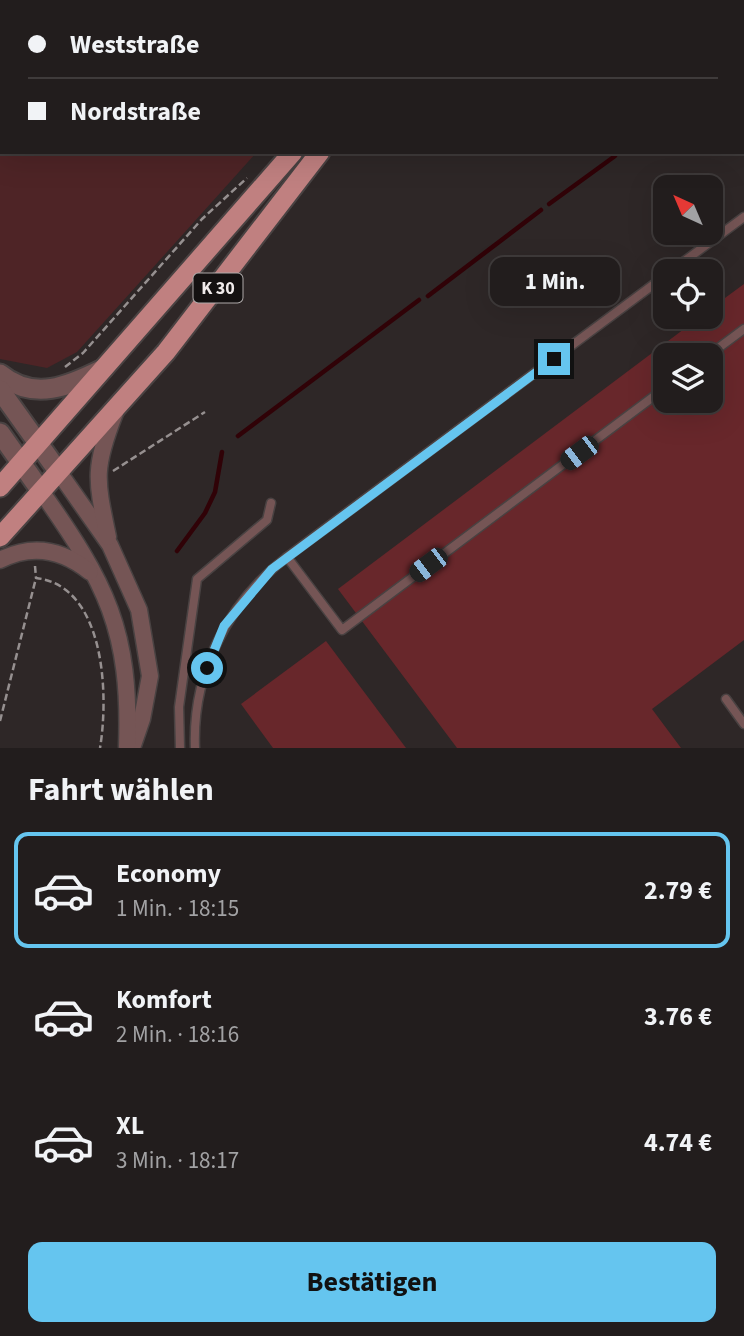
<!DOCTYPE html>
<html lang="de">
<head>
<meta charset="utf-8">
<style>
  body { margin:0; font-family:"Source Sans 3",sans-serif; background:#2a2626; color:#f1f3f6; height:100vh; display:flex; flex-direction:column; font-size:26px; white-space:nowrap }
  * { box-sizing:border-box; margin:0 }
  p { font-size:23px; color:#a2a2a4 }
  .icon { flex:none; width:38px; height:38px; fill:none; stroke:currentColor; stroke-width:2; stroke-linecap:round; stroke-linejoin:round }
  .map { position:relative; height:748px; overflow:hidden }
  .details { display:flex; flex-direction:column; background:#221d1d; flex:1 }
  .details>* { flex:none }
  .top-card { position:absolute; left:0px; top:0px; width:746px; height:154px; box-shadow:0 7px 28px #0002,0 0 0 2px #3f3b3b; display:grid; align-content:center; height:154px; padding:0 28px; background:#221d1d }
  .needle { width:46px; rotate:316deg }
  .tools { position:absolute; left:653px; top:175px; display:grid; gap:14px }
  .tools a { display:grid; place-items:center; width:70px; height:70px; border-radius:14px; background:#221d1d; box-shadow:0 7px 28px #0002,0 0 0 2px #3f3b3b; font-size:35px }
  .end { position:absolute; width:32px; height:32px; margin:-16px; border:9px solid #65c5ef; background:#111; box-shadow:0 0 0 4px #111 }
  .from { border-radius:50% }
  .bubble { position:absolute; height:49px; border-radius:14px; background:#221d1d; box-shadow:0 7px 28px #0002,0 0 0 2px #3f3b3b; font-size:23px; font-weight:700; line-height:49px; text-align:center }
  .car { position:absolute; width:21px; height:42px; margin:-21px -10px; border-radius:9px; box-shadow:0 0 5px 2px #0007; background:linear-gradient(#222 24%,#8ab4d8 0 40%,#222 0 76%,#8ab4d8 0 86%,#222 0) }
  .top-card b { display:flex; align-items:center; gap:24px; height:66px; font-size:26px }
  .top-card b+b { border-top:2px solid #3f3b3b }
  .top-card i { width:18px; height:18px; background:#f1f3f6 }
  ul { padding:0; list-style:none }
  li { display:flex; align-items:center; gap:21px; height:116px; margin:0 14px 10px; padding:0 14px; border:4px solid transparent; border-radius:14px }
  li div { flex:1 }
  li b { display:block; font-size:26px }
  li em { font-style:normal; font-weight:700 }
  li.current { border-color:#65c5ef }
  li>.icon { width:63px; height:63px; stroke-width:1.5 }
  h2 { padding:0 28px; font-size:32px; line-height:84px }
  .primary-button { display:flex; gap:14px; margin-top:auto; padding:14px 28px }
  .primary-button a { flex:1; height:80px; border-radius:14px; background:#65c5ef; color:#111; font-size:28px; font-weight:700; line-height:80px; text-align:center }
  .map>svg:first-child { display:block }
  .green { fill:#4e2426 }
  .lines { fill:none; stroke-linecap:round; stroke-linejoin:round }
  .stream { stroke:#300207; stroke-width:4.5 }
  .building { fill:#68272b; fill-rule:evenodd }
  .service-casing { stroke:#494242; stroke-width:11 }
  .minor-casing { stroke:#494242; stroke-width:19 }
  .tertiary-casing { stroke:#494242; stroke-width:23 }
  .primary-casing { stroke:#494242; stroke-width:23 }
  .path { stroke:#969090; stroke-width:2.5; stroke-dasharray:7 3.5; stroke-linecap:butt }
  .service { stroke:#755555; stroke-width:8 }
  .minor { stroke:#755555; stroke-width:16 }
  .tertiary { stroke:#755555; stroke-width:19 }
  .primary { stroke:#c08080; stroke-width:19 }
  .route { stroke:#65c5ef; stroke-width:9 }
  .labels { text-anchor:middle; stroke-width:5; stroke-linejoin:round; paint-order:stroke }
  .shield { fill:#141111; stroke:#aeaaaa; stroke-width:2 }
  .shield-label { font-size:18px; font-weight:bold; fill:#f0ebeb }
</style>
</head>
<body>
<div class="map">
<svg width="744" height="748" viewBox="0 0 744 748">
  <rect width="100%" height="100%" fill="#2e2727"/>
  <path class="green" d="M0 146 2 152H257L77 352 47 368 0 359Z"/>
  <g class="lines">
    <g class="stream">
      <path d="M549 204 615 156"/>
      <path d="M428 296 541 210"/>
      <path d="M238 436 419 300"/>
      <path d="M177 551 205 513 215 492 222 452"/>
    </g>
  </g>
  <g class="building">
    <path d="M744 284V640L652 709 681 748H457L338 589 700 317H710V309ZM665 355H710V401H665Z"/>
    <path d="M326 641 406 748H273L241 704Z"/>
  </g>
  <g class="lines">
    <g class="service-casing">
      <g id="service">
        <path d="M671 271 744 217"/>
        <path d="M709 355 744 329"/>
        <path d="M287 557 342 630 665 388"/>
        <path d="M726 699 744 724"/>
        <path d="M180 748 179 707 197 579 267 520 271 503"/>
        <path d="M195 748C192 673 228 602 287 557L665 276"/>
      </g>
    </g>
    <g class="minor-casing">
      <g id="minor">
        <path d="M58 471 110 545 139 610 150 676 142 719 132 748"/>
        <path d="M41 491C106 583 131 630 127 746"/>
        <path d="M108 537C96 479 93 469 115 413"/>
        <path d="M0 560C33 543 63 550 90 572"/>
      </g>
    </g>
    <g class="tertiary-casing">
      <g id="tertiary">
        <path d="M0 374C34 402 69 386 103 369"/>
        <path d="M0 390 58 471"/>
        <path d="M0 433 41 491"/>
      </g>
    </g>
    <g class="primary-casing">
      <g id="primary">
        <path d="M425 2 426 0"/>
        <path d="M453 2 454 0"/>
        <path d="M0 487 293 152"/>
        <path d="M0 537 166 352 320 152"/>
      </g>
    </g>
    <g class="path">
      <path d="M402 2 404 0"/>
      <path d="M65 367 83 353 202 219 247 178"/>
      <path d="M113 471 205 412"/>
      <path d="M35 566 36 578C105 586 109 694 100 748"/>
      <path d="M0 721 36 578"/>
    </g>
    <use href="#service" class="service"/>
    <use href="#minor" class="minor"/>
    <use href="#tertiary" class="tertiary"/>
    <use href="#primary" class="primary"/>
  </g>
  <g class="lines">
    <path class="route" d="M207 668 224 626 272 569 554 359"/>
  </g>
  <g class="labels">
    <rect class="shield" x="193.5" y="273.5" width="49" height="29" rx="5"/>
    <g class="shield-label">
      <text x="218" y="294">K 30</text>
    </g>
  </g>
</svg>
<div class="tools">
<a><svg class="needle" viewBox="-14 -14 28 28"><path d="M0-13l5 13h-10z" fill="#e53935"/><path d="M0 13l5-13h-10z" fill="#a2a2a4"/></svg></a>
<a><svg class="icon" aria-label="locate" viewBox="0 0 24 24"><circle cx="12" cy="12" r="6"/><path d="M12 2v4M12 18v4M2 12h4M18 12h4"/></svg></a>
<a><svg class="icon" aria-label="layers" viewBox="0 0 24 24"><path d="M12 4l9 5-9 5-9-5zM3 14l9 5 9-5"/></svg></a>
</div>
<i class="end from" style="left:207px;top:668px"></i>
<i class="end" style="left:554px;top:359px"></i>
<div class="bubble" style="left:490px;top:257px;width:130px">1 Min.</div>
<i class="car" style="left:579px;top:453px;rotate:233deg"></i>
<i class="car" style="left:428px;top:565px;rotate:233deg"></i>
<div class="top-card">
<b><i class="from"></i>Weststraße</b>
<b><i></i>Nordstraße</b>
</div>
</div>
<section class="details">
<h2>Fahrt wählen</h2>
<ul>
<li class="current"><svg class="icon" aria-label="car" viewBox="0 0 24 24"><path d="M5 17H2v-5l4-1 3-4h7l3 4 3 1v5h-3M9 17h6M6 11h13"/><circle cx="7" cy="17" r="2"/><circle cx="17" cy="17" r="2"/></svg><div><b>Economy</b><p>1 Min. · 18:15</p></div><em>2.79 €</em></li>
<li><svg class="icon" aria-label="car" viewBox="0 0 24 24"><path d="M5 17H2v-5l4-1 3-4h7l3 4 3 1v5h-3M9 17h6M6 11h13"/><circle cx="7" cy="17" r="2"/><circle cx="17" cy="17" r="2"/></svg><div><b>Komfort</b><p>2 Min. · 18:16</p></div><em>3.76 €</em></li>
<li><svg class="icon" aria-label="car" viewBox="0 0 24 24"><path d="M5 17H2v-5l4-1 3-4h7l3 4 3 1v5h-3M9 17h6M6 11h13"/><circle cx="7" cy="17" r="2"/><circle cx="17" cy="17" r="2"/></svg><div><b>XL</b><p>3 Min. · 18:17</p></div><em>4.74 €</em></li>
</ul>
<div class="primary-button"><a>Bestätigen</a></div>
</section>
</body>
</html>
